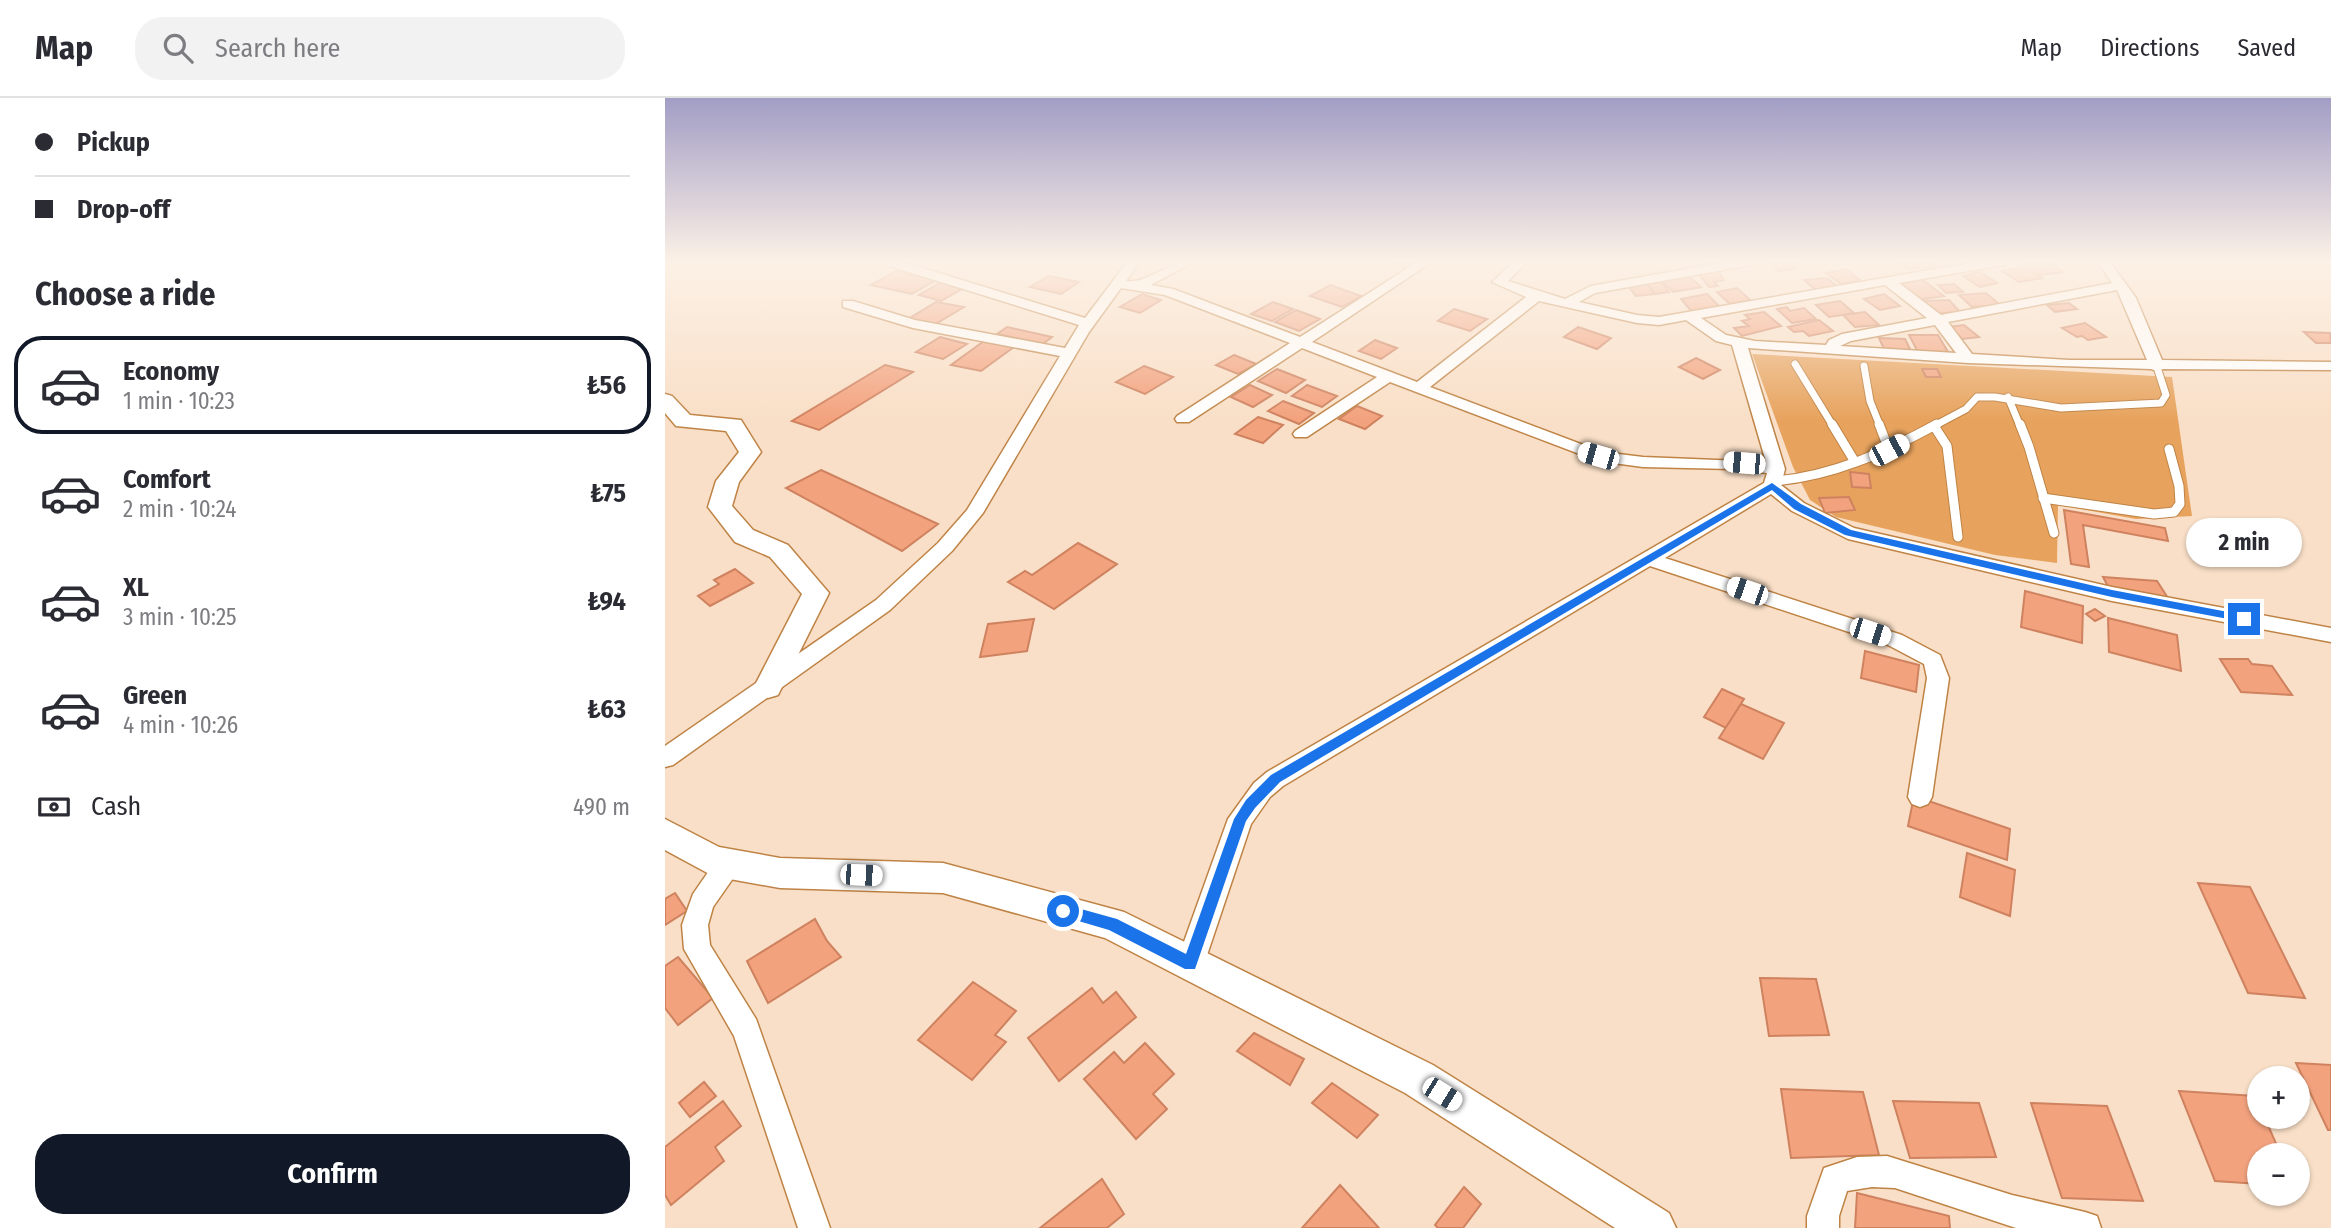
<!DOCTYPE html>
<html lang="en">
<head>
<meta charset="utf-8">
<style>
  body { margin:0; font-family:"Fira Sans Condensed",sans-serif; background:#f2f2f3; color:#2b2b33; height:100vh; display:flex; flex-direction:column; font-size:26px; white-space:nowrap }
  * { box-sizing:border-box; margin:0 }
  p { font-size:23px; color:#7c7c81 }
  .icon { flex:none; width:38px; height:38px; fill:none; stroke:currentColor; stroke-width:2; stroke-linecap:round; stroke-linejoin:round }
  .map { position:relative; flex:1; overflow:hidden }
  .sheet { display:flex; flex-direction:column; background:#fff; width:665px }
  .sheet>* { flex:none }
  .banner { display:grid; align-content:center; height:154px; padding:0 35px; background:#fff }
  .tools { position:absolute; left:1582px; top:968px; display:grid; gap:14px }
  .tools a { display:grid; place-items:center; width:63px; height:63px; border-radius:50%; background:#fff; box-shadow:0 2px 5px #0004; font-size:35px }
  .end { position:absolute; width:32px; height:32px; margin:-16px; border:9px solid #1a73e8; background:#fff; box-shadow:0 0 0 4px #fff }
  .from { border-radius:50% }
  .bubble { position:absolute; height:49px; border-radius:24px; background:#fff; box-shadow:0 2px 5px #0004; font-size:23px; font-weight:700; line-height:49px; text-align:center }
  .car { position:absolute; width:21px; height:42px; margin:-21px -10px; border-radius:9px; box-shadow:0 0 5px 2px #0007; background:linear-gradient(#fff 24%,#345 0 40%,#fff 0 76%,#345 0 86%,#fff 0) }
  .banner b { display:flex; align-items:center; gap:24px; height:66px; font-size:26px }
  .banner b+b { border-top:2px solid #e1e1e2 }
  .banner i { width:18px; height:18px; background:#2b2b33 }
  ul { padding:0; list-style:none }
  li { display:flex; align-items:center; gap:21px; height:98px; margin:0 14px 10px; padding:0 21px; border:4px solid transparent; border-radius:28px }
  li div { flex:1 }
  li b { display:block; font-size:26px }
  li em { font-style:normal; font-weight:700 }
  li.selected { border-color:#111827 }
  li>.icon { width:63px; height:63px; stroke-width:1.5 }
  h2 { padding:0 35px; font-size:32px; line-height:84px }
  .pay { display:flex; align-items:center; gap:18px; height:77px; padding:0 35px; font-size:26px }
  .pay p { margin-inline-start:auto }
  .action { display:flex; gap:14px; margin-top:auto; padding:14px 35px }
  .action a { flex:1; height:80px; border-radius:28px; background:#111827; color:#fff; font-size:28px; font-weight:700; line-height:80px; text-align:center }
  header { display:flex; align-items:center; gap:42px; box-sizing:border-box; height:98px; padding:0 35px; background:#fff; border-bottom:2px solid #e1e1e2 }
  header strong { font-size:33px }
  nav { display:flex; gap:38px; margin-inline-start:auto; font-size:24px }
  .search { width:490px; height:63px; background:#f2f2f3; display:flex; align-items:center; gap:18px; box-sizing:border-box; padding:0 24px; border-radius:28px; color:#7c7c81; font-size:26px }
  main { display:flex; flex:1; min-height:0 }
  .map>svg:first-child { display:block }
  .green { fill:#e7a35e }
  .building { fill:#f3a27e; stroke:#cf825f; stroke-width:2 }
  .lines { fill:none; stroke-linecap:round; stroke-linejoin:round }
  .lane-far1-casing { stroke:#bf8345; stroke-width:9 }
  .lane-casing { stroke:#bf8345; stroke-width:11 }
  .street-casing { stroke:#bf8345; stroke-width:3 }
  .secondary-casing { stroke:#bf8345; stroke-width:3 }
  .lane-far1 { stroke:#fff; stroke-width:7 }
  .lane { stroke:#fff; stroke-width:9 }
  .street { fill:#fff; fill-rule:evenodd }
  .secondary { fill:#fff; fill-rule:evenodd }
  .route { fill:#1a73e8 }
</style>
</head>
<body>
<header>
<strong>Map</strong>
<div class="search"><svg class="icon" aria-label="search" viewBox="0 0 24 24"><circle cx="10" cy="10" r="6"/><path d="M15 15l6 6"/></svg>Search here</div>
<nav><a>Map</a><a>Directions</a><a>Saved</a></nav>
</header>
<main>
<section class="sheet">
<div class="banner">
<b><i class="from"></i>Pickup</b>
<b><i></i>Drop-off</b>
</div>
<h2>Choose a ride</h2>
<ul>
<li class="selected"><svg class="icon" aria-label="car" viewBox="0 0 24 24"><path d="M5 17H2v-5l4-1 3-4h7l3 4 3 1v5h-3M9 17h6M6 11h13"/><circle cx="7" cy="17" r="2"/><circle cx="17" cy="17" r="2"/></svg><div><b>Economy</b><p>1 min · 10:23</p></div><em>₺56</em></li>
<li><svg class="icon" aria-label="car" viewBox="0 0 24 24"><path d="M5 17H2v-5l4-1 3-4h7l3 4 3 1v5h-3M9 17h6M6 11h13"/><circle cx="7" cy="17" r="2"/><circle cx="17" cy="17" r="2"/></svg><div><b>Comfort</b><p>2 min · 10:24</p></div><em>₺75</em></li>
<li><svg class="icon" aria-label="car" viewBox="0 0 24 24"><path d="M5 17H2v-5l4-1 3-4h7l3 4 3 1v5h-3M9 17h6M6 11h13"/><circle cx="7" cy="17" r="2"/><circle cx="17" cy="17" r="2"/></svg><div><b>XL</b><p>3 min · 10:25</p></div><em>₺94</em></li>
<li><svg class="icon" aria-label="car" viewBox="0 0 24 24"><path d="M5 17H2v-5l4-1 3-4h7l3 4 3 1v5h-3M9 17h6M6 11h13"/><circle cx="7" cy="17" r="2"/><circle cx="17" cy="17" r="2"/></svg><div><b>Green</b><p>4 min · 10:26</p></div><em>₺63</em></li>
</ul>
<div class="pay"><svg class="icon" aria-label="cash" viewBox="0 0 24 24"><path d="M3 7h18v10H3z"/><circle cx="12" cy="12" r="2"/></svg>Cash<p>490 m</p></div>
<div class="action"><a>Confirm</a></div>
</section>
<div class="map">
<svg width="1666" height="1130" viewBox="0 0 1666 1130">
  <rect width="100%" height="100%" fill="#f9dfc7"/>
  <path class="green" d="M1087 256 1507 279 1527 418 1471 421 1393 407 1392 465 1330 457 1171 419 1145 402 1128 369Z"/>
  <g class="building">
    <path d="M720 163H755L742 171Z"/>
    <path d="M1130 163 1134 168H1126L1130 171 1114 173 1108 166Z"/>
    <path d="M1233 163H1263L1270 168 1244 171Z"/>
    <path d="M1383 163 1398 174 1375 177 1360 166Z"/>
    <path d="M1359 169 1377 180 1354 184 1337 173Z"/>
    <path d="M1052 171 1059 182 1049 184 1053 188 1044 189 1032 174Z"/>
    <path d="M1181 171 1196 183 1176 186 1161 175Z"/>
    <path d="M231 173 271 182 247 196 206 187Z"/>
    <path d="M1315 174 1332 185 1315 189 1298 178Z"/>
    <path d="M384 178 414 184 396 196 365 189Z"/>
    <path d="M1006 179 1009 181 1025 179 1036 189 1008 194 995 181Z"/>
    <path d="M1162 180 1174 190 1153 194 1139 182Z"/>
    <path d="M1258 182 1279 198 1252 202 1232 186Z"/>
    <path d="M996 184 1004 194 990 196 982 186Z"/>
    <path d="M275 185 297 191 276 203 254 197Z"/>
    <path d="M982 186 990 196 971 198 963 188Z"/>
    <path d="M1289 186 1298 194 1281 195 1273 187Z"/>
    <path d="M665 187 696 198 677 209 645 198Z"/>
    <path d="M1072 190 1085 202 1065 206 1052 194Z"/>
    <path d="M1321 195 1335 207 1307 209 1294 197Z"/>
    <path d="M477 196 496 202 475 215 455 209Z"/>
    <path d="M1042 196 1055 209 1027 214 1016 201Z"/>
    <path d="M1219 196 1235 208 1215 212 1199 201Z"/>
    <path d="M1284 202 1295 214 1278 215 1281 218 1273 219 1259 203Z"/>
    <path d="M1175 203 1189 215 1164 219 1151 207Z"/>
    <path d="M271 204 299 209 269 227 243 221Z"/>
    <path d="M608 204 628 211 607 223 586 216Z"/>
    <path d="M1404 205 1412 211 1390 214 1382 207Z"/>
    <path d="M1122 209 1125 213 1139 210 1151 221 1127 225 1112 211Z"/>
    <path d="M789 211 822 221 805 233 773 223Z"/>
    <path d="M631 212 655 221 634 233 610 224Z"/>
    <path d="M1099 214 1116 228 1077 238 1069 230 1084 228 1077 223 1085 221 1080 217Z"/>
    <path d="M1200 214 1214 227 1190 229 1178 217Z"/>
    <path d="M1154 222 1168 233 1144 238 1138 233 1129 234 1123 229Z"/>
    <path d="M1420 225 1441 239 1423 242 1417 238 1412 239 1397 230Z"/>
    <path d="M1299 227 1314 239 1297 241 1283 229Z"/>
    <path d="M342 229 387 239 378 246 332 236Z"/>
    <path d="M913 229 946 240 932 251 899 239Z"/>
    <path d="M1639 234 1665 235 1666 245H1651Z"/>
    <path d="M1244 237H1273L1283 254H1253Z"/>
    <path d="M275 239 302 246 278 261 251 254Z"/>
    <path d="M1214 240 1240 241 1247 255H1221Z"/>
    <path d="M710 242 732 250 716 261 694 253Z"/>
    <path d="M319 243 349 249 316 273 286 267Z"/>
    <path d="M569 257 591 266 573 276 551 267Z"/>
    <path d="M1031 260 1055 272 1038 281 1014 269Z"/>
    <path d="M220 267 248 274 154 332 127 323Z"/>
    <path d="M479 268 508 279 480 296 451 284Z"/>
    <path d="M612 271 640 282 621 295 593 283Z"/>
    <path d="M1257 271H1272L1276 279H1261Z"/>
    <path d="M585 287 607 297 588 309 566 299Z"/>
    <path d="M642 287 672 298 657 309 627 298Z"/>
    <path d="M618 303 649 315 634 326 603 313Z"/>
    <path d="M692 308 717 318 700 331 674 321Z"/>
    <path d="M593 319 618 327 598 345 570 336Z"/>
    <path d="M156 372 273 426 237 453 121 390Z"/>
    <path d="M1185 374 1204 376 1206 390 1187 389Z"/>
    <path d="M1184 399 1190 412 1160 415 1154 400Z"/>
    <path d="M1399 412 1500 430 1503 443 1418 427 1424 469 1406 466Z"/>
    <path d="M413 445 452 466 389 511 343 484 360 473 367 477Z"/>
    <path d="M70 471 88 485 45 508 33 498 54 486 49 482Z"/>
    <path d="M1438 479 1492 483 1503 500 1447 496Z"/>
    <path d="M1360 493 1418 508 1417 545 1356 529Z"/>
    <path d="M1430 511 1440 518 1430 523 1421 516Z"/>
    <path d="M1443 520 1512 537 1516 573 1444 554Z"/>
    <path d="M369 521 362 553 315 559 323 526Z"/>
    <path d="M1200 553 1254 567 1251 594 1196 580Z"/>
    <path d="M1555 561H1583L1587 566 1607 568 1627 597 1576 594Z"/>
    <path d="M1057 591 1079 601 1061 630 1039 619Z"/>
    <path d="M1076 606 1119 625 1098 661 1054 640Z"/>
    <path d="M1249 698 1345 731 1342 762 1243 728Z"/>
    <path d="M1302 755 1350 772 1345 818 1295 799Z"/>
    <path d="M1533 785 1585 789 1640 900 1583 895Z"/>
    <path d="M10 795 22 813 0 827V801Z"/>
    <path d="M150 821 162 843 176 859 103 905 82 863Z"/>
    <path d="M13 859 48 900 13 927 0 910V868Z"/>
    <path d="M1095 880 1151 881 1164 937 1104 938Z"/>
    <path d="M308 884 351 913 330 937 341 944 307 982 253 942Z"/>
    <path d="M427 890 438 905 451 894 471 919 394 983 363 940Z"/>
    <path d="M589 935 639 961 625 987 572 953Z"/>
    <path d="M480 945 509 976 488 996 502 1011 471 1041 419 981 449 954 459 965Z"/>
    <path d="M1631 965 1666 967V1032H1663Z"/>
    <path d="M39 984 51 998 25 1019 14 1005Z"/>
    <path d="M667 985 713 1017 692 1040 647 1005Z"/>
    <path d="M1116 991 1198 994 1214 1057 1126 1060Z"/>
    <path d="M1514 993 1590 998 1594 1008V1018H1599L1616 1057H1594V1086L1550 1083Z"/>
    <path d="M58 1003 76 1028 50 1049 59 1063 6 1107 0 1097V1049Z"/>
    <path d="M1228 1003 1314 1005 1331 1059 1245 1060Z"/>
    <path d="M1366 1005 1442 1008 1478 1103 1397 1100Z"/>
    <path d="M437 1081 459 1116 442 1130H375Z"/>
    <path d="M675 1087 714 1130H637Z"/>
    <path d="M799 1089 816 1106 798 1130H773L770 1127Z"/>
    <path d="M1192 1095 1284 1118 1285 1130H1190Z"/>
  </g>
  <g class="lines">
    <g class="lane-far1-casing">
      <g id="lane-far1">
        <path d="M1130 266 1168 328"/>
        <path d="M1199 268 1205 303 1215 328"/>
        <path d="M1343 299 1355 328"/>
        <path d="M1269 328 1301 311 1312 299H1330L1396 310 1496 305 1501 297 1492 269"/>
      </g>
    </g>
    <g class="lane-casing">
      <g id="lane">
        <path d="M1167 326 1190 364"/>
        <path d="M1214 326 1224 352"/>
        <path d="M1355 326 1364 349 1389 435"/>
        <path d="M1269 328 1282 348 1293 439"/>
        <path d="M1110 383C1168 378 1221 354 1272 326"/>
        <path d="M1378 400 1489 416 1509 414 1515 406 1514 388 1504 351"/>
      </g>
    </g>
    <g class="street-casing">
      <g id="street">
        <path d="M217 163H235L420 220 463 163H475L461 183C483 186 502 163 530 163L486 187 508 191 635 239 754 163H768L647 244 752 284 861 199 827 184 850 163H863L843 183 900 201 926 188 1066 163H1092L1086 167 930 195 914 204 972 217 994 219 1317 163H1344L1338 167 1234 185 1276 217 1447 185 1432 163H1444L1471 200 1497 262 1666 264V272L1498 271 1492 273 1486 271 1303 265 1083 250 1120 371 1116 387 1139 405 1189 430 1447 489 1666 530V544L1447 503 1183 441 1127 413 1106 396 1000 460 1237 537 1275 557 1284 580 1267 699 1263 706 1255 709 1247 706 1243 699 1262 580 1259 566 1223 547 985 468 618 688 605 699 586 726 539 866 535 875 525 879 515 875 511 866 563 721 589 685 602 674 1099 385 1102 375 1067 371 978 369 933 363 725 284 642 339H630L628 336 630 333 712 279 637 250 524 324H512L510 321 512 318 625 245 500 197 456 190 424 234 318 415 287 453 225 512 8 667 0 669V648L211 502 273 445 302 412 395 258 248 230 178 209V203H188L250 222 400 250 414 227 218 166ZM1220 187 1262 220 1177 236 1164 242 1161 247 1090 243 1061 237 1036 220ZM1452 192 1482 262H1404L1307 256 1283 224ZM874 203 972 225 994 227 1021 222 1051 243 1067 247 1101 364 978 359 937 354 765 289ZM1270 227 1291 255 1175 248 1186 243Z"/>
        <path d="M65 755 74 758 78 766 48 809 43 827 45 847 91 921 165 1130H133L69 938 19 851 17 827 28 796 48 767 56 758Z"/>
        <path d="M1222 1058 1347 1097 1420 1114 1432 1118 1436 1130H1351L1230 1090 1207 1089 1182 1093 1174 1118V1130H1142V1118L1159 1070 1192 1059Z"/>
      </g>
    </g>
    <g class="secondary-casing">
      <g id="secondary">
        <path d="M0 296 7 298 25 317 76 322 96 354 74 384 67 408 88 432 123 447 164 495 113 597 103 600 93 597 89 589 137 496 105 459 70 444 43 409 51 383 74 354 61 333 11 328 0 315Z"/>
        <path d="M0 721 54 749 115 760 278 765 459 814 768 967 1004 1115 1011 1130H950L740 995 440 840 278 795 115 790 48 778 0 752Z"/>
      </g>
    </g>
    <use href="#lane-far1" class="lane-far1"/>
    <use href="#lane" class="lane"/>
    <use href="#street" class="street"/>
    <use href="#secondary" class="secondary"/>
  </g>
  <linearGradient id="sky" x2="0" y2="1"><stop stop-color="#a29dc5"/><stop offset="0.51" stop-color="#fcf1e6"/><stop offset="1" stop-color="#fcf1e6" stop-opacity="0"/></linearGradient>
  <rect width="1666" height="321" fill="url(#sky)"/>
  <path class="route" d="M1107 385 1136 406 1186 432 1447 492 1579 517 1584 521 1579 524 1447 499 1180 437 1129 411 1107 392 615 684 590 710 581 723 530 871H520L444 832 393 817V808L398 806 452 821 521 856 569 721 581 702 606 677Z"/>
</svg>
<div class="tools">
<a>+</a>
<a>−</a>
</div>
<i class="end from" style="left:398px;top:813px"></i>
<i class="end" style="left:1579px;top:521px"></i>
<div class="bubble" style="left:1521px;top:420px;width:116px">2 min</div>
<i class="car" style="left:1224px;top:352px;rotate:62deg"></i>
<i class="car" style="left:933px;top:358px;rotate:286deg"></i>
<i class="car" style="left:1079px;top:365px;rotate:275deg"></i>
<i class="car" style="left:1082px;top:493px;rotate:289deg"></i>
<i class="car" style="left:1205px;top:534px;rotate:108deg"></i>
<i class="car" style="left:196px;top:777px;rotate:92deg"></i>
<i class="car" style="left:777px;top:996px;rotate:122deg"></i>
</div>
</main>
</body>
</html>
